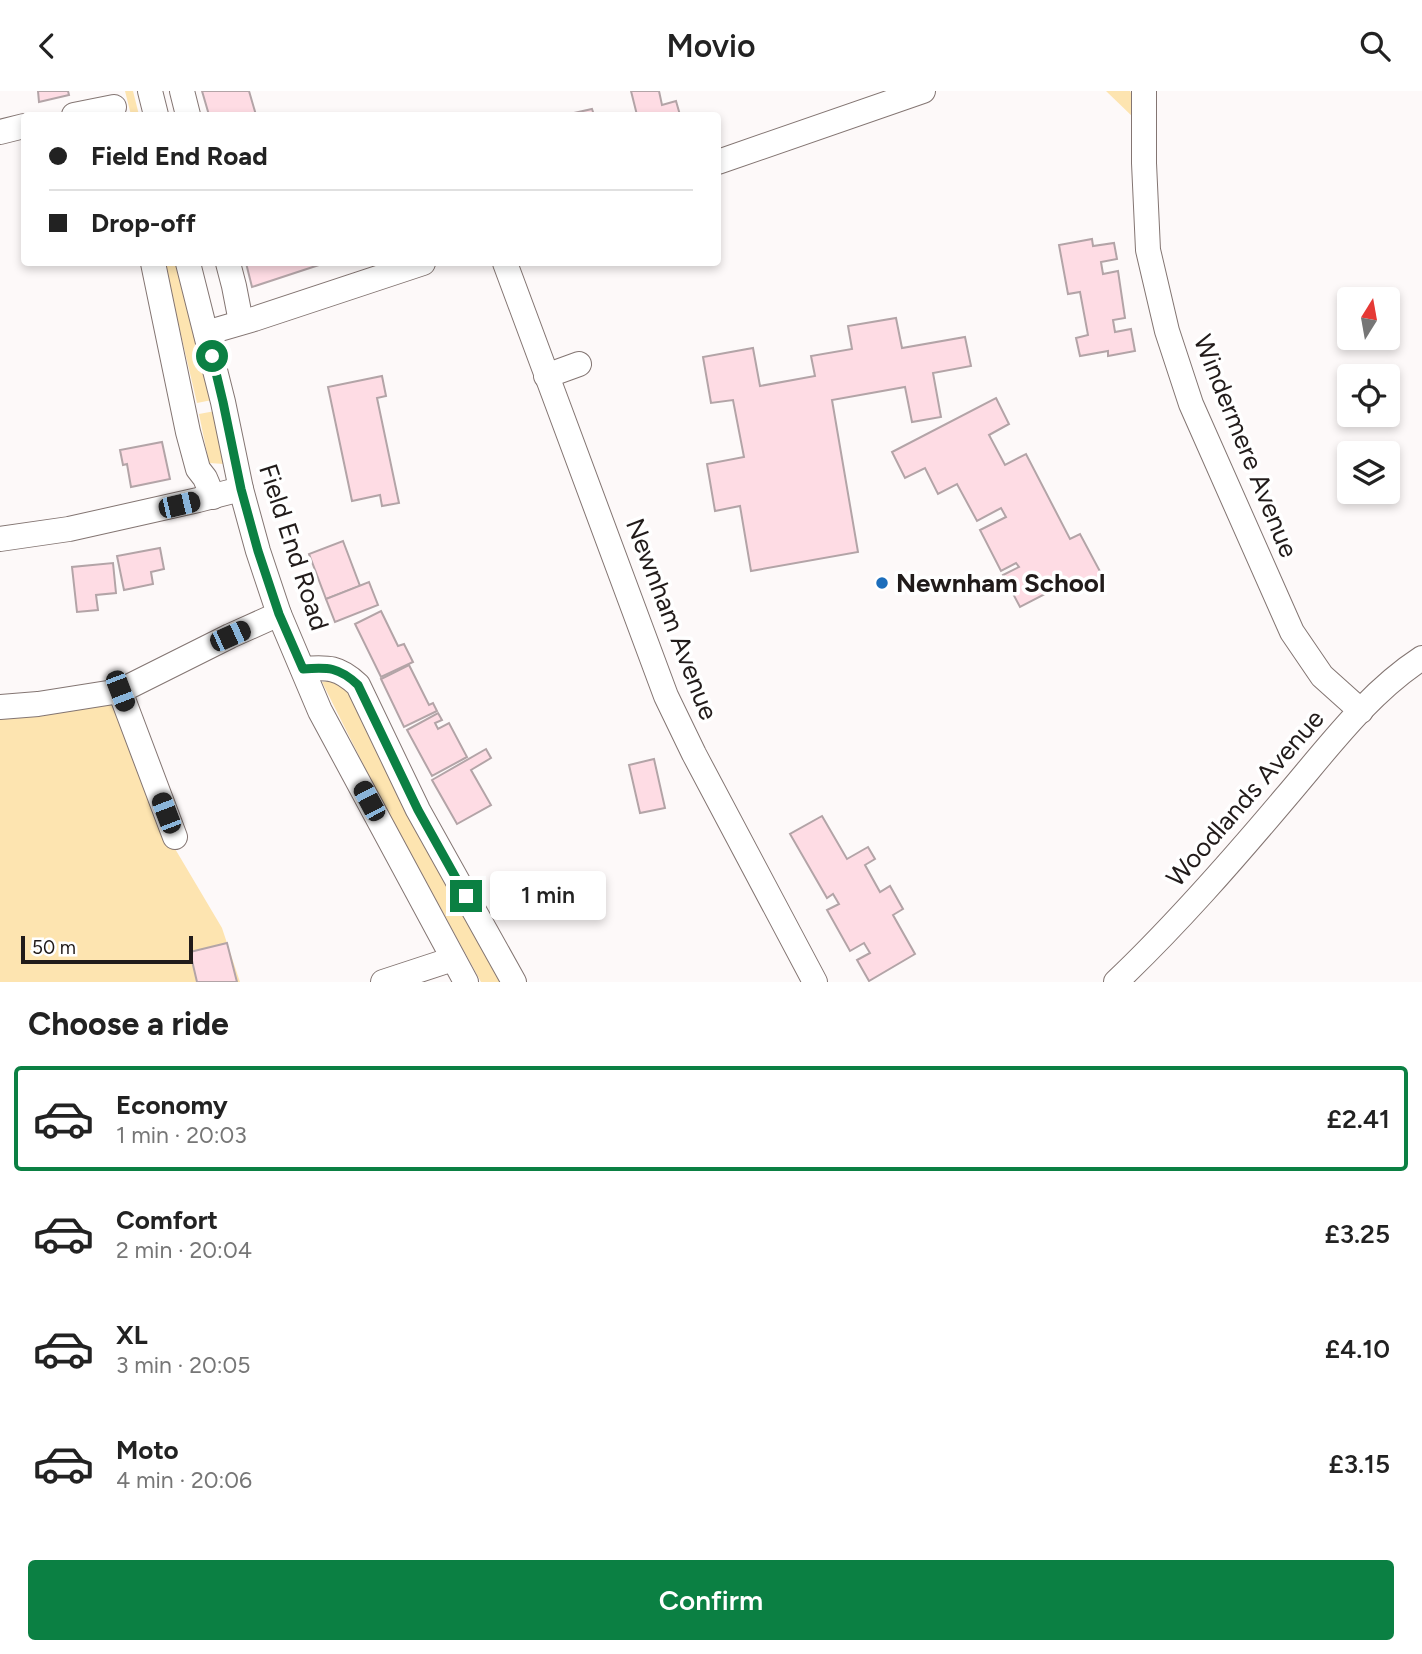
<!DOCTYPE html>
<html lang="en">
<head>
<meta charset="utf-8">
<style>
  body { margin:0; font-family:Figtree,sans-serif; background:#f6f6f6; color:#222; height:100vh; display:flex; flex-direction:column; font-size:26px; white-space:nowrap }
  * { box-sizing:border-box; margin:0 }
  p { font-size:23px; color:#767676 }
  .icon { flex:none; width:38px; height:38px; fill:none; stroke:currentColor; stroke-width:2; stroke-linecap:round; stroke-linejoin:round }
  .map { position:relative; height:891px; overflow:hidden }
  .sheet { display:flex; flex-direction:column; background:#fff; flex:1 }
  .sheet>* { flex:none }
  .banner { position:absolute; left:21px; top:21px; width:700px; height:154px; border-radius:7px; box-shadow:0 4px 10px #0003; display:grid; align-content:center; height:154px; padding:0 28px; background:#fff }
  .needle { width:46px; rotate:11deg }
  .fabs { position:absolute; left:1337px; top:196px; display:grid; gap:14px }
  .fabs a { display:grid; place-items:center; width:63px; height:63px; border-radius:7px; background:#fff; box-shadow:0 4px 10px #0003; font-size:35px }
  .scale { position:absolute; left:21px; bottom:18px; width:172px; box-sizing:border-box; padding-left:7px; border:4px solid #211b1a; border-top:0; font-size:19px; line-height:24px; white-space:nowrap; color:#211b1a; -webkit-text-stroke:5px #fff; paint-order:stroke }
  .end { position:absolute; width:32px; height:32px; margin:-16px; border:9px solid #0b8043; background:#fff; box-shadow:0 0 0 4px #fff }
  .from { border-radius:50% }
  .bubble { position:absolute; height:49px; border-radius:7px; background:#fff; box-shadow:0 4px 10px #0003; font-size:23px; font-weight:600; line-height:49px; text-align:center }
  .car { position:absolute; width:21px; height:42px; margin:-21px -10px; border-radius:9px; box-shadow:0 0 5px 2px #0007; background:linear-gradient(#222 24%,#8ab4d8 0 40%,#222 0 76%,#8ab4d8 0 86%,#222 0) }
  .banner b { display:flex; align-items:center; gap:24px; height:66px; font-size:26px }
  .banner b+b { border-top:2px solid #e0e0e0 }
  .banner i { width:18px; height:18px; background:#222 }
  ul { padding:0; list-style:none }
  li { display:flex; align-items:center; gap:21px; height:105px; margin:0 14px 10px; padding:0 14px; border:4px solid transparent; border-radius:7px }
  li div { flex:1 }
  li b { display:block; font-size:26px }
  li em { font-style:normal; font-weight:600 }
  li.active { border-color:#0b8043 }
  li>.icon { width:63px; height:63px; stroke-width:1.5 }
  h2 { padding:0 28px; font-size:32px; line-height:84px }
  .cta { display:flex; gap:14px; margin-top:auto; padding:14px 28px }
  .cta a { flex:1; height:80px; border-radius:7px; background:#0b8043; color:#fff; font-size:28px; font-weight:600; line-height:80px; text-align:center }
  header { display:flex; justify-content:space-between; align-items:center; height:91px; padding:0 28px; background:#fff; font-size:32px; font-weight:600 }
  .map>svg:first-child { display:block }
  .green { fill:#fde4b0 }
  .building { fill:#fedce4; stroke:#b3a4a7; stroke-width:2 }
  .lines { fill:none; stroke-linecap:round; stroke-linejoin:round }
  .minor-casing { stroke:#837572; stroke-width:26 }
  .minor { stroke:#fff; stroke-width:24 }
  .route { stroke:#0b8043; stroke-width:9 }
  .poi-dot { fill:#1c6dbb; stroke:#fff; stroke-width:2.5 }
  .labels { text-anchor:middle; stroke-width:7; stroke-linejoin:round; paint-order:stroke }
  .street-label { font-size:26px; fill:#211b1a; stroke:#fff }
  .poi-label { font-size:26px; font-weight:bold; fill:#211b1a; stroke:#fff; text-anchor:start }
</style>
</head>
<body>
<header><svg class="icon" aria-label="back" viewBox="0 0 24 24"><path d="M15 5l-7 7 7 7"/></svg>Movio<svg class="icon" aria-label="search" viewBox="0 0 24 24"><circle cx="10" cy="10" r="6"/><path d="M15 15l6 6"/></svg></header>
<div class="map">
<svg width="1422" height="891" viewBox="0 0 1422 891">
  <rect width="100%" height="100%" fill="#fdf9f9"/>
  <g class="green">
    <path d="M125 0H133L139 24H131Z"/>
    <path d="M1106 0H1130L1134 8 1135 28Z"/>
    <path d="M164 172H177L212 309 197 312Z"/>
    <path d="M215 320 224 373 209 372 199 323Z"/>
    <path d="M342 588C388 692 446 791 501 891H481L378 703 322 591Z"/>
    <path d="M113 610 158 729 222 837 240 891H0V625Z"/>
  </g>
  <g class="building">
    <path d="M38 0H68L69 4 39 11Z"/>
    <path d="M202 0H249L256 24H209Z"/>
    <path d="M631 0H659L662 14 676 10 680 24H637Z"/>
    <path d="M592 18 594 24H565Z"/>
    <path d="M1092 148 1093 155 1114 152 1117 168 1101 171 1103 183 1118 180 1125 227 1113 229 1115 241 1131 238 1135 260 1108 265V260L1080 265 1076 247 1088 244 1080 201 1068 203 1059 154Z"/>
    <path d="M246 172H325L252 196Z"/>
    <path d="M896 227 902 257 965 246 971 275 933 282 941 326 912 331 905 296 832 309 858 461 751 480 740 415 715 420 707 373 744 366 733 309 711 312 703 266 753 257 760 295 815 285 811 265 852 258 848 235Z"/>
    <path d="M382 285 386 305 377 307 399 412 382 415 380 404 352 410 328 296Z"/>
    <path d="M996 307 1009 333 989 344 1005 374 1026 363 1070 448 1080 443 1103 486 1071 502 1066 492 1020 516 1003 484 1019 476 1016 472 1001 480 980 439 1006 426 1001 417 977 430 957 393 938 403 925 377 905 387 892 361Z"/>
    <path d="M162 351 170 388 131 396 127 373 123 374 120 359Z"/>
    <path d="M343 450 360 495 326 508 309 463Z"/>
    <path d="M160 457 164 478 151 481 153 493 124 499 117 465Z"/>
    <path d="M113 472 116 502 96 504 98 519 77 521 72 476Z"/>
    <path d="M369 491 378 514 335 531 326 508Z"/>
    <path d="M381 520 398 555 404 553 413 571 381 586 355 533Z"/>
    <path d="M409 574 429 614 433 612 437 620 404 636 381 588Z"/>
    <path d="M438 622 442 629 435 632 438 638 449 632 467 666 432 685 407 639Z"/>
    <path d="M486 658 491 667 471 679 491 714 457 733 432 689Z"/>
    <path d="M654 668 665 717 640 722 629 674Z"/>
    <path d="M822 725 847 768 868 756 875 768 865 774 880 801 890 795 903 818 893 824 915 863 869 890 857 869 870 862 864 852 850 860 827 819 839 813 833 803 827 807 790 743Z"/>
    <path d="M227 852 237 891H197L190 861Z"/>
  </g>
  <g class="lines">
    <g class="minor-casing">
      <g id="minor">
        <path d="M150 0 156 24"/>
        <path d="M182 0 188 24"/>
        <path d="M1144 0V72L1148 159 1167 240 1191 313 1292 541 1322 585 1361 620"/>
        <path d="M74 24 114 16"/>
        <path d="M0 41 24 35"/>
        <path d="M718 71 923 0"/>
        <path d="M153 172 188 341 198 378 205 387 213 406"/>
        <path d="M188 172 223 311 241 398 258 460 279 523 320 620 466 891"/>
        <path d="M228 172 234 195 241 231"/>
        <path d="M505 172 666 605 694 663 815 891"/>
        <path d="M206 242 254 228 423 172"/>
        <path d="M546 285 579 273"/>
        <path d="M0 448 69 438 198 409 241 398"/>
        <path d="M303 578C328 576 339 576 358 594L418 719 514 891"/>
        <path d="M120 600 175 746"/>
        <path d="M0 616 38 613 120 600 230 545 279 523"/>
        <path d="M383 891 453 868"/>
        <path d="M1116 891C1176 834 1231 771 1285 707 1327 658 1368 602 1422 567"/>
      </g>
    </g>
    <use href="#minor" class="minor"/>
  </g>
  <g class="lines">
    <path class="route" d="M212 265 223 311 241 398 258 460 279 523 303 578C328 576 339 576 358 594L418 719 466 805"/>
  </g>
  <circle class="poi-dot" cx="882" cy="492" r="7"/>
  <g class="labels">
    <g class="street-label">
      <text transform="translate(1246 355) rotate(68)" y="9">Windermere Avenue</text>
      <text transform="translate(294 456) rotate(72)" y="9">Field End Road</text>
      <text transform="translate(672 528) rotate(69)" y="9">Newnham Avenue</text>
      <text transform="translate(1245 707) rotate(-49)" y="9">Woodlands Avenue</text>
    </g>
    <g class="poi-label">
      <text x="896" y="501">Newnham School</text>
    </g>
  </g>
</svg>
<div class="fabs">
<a><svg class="needle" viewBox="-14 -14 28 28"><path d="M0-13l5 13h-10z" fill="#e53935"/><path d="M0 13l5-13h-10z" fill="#767676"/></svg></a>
<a><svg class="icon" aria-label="locate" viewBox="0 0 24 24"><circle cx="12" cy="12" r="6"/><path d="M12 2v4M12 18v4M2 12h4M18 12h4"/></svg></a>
<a><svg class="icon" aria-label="layers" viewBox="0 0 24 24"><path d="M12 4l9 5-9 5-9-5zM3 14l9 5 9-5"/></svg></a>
</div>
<div class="scale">50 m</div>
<i class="end from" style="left:212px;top:265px"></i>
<i class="end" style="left:466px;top:805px"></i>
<div class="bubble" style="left:490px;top:780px;width:116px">1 min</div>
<i class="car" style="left:179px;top:414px;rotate:77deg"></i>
<i class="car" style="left:230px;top:545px;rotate:66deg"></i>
<i class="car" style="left:120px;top:600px;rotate:159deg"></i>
<i class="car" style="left:369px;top:710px;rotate:332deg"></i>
<i class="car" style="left:166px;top:722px;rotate:339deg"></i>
<div class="banner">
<b><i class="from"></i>Field End Road</b>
<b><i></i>Drop-off</b>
</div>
</div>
<section class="sheet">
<h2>Choose a ride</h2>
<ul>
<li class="active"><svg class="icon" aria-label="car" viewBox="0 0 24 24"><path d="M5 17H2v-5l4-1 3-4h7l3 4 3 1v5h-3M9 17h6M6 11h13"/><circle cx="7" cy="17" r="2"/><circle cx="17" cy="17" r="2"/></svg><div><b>Economy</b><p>1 min · 20:03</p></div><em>£2.41</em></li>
<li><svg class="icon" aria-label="car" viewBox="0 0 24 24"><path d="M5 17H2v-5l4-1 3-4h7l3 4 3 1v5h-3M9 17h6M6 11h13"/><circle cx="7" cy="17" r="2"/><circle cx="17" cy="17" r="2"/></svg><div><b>Comfort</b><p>2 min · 20:04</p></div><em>£3.25</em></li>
<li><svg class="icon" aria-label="car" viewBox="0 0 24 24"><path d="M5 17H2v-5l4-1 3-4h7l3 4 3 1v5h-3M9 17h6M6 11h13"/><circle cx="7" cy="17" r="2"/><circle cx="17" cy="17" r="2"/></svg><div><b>XL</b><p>3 min · 20:05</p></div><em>£4.10</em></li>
<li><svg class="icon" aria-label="car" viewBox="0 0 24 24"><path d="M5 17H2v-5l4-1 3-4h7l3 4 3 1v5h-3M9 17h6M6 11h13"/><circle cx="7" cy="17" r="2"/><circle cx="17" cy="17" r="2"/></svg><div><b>Moto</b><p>4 min · 20:06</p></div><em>£3.15</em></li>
</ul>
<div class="cta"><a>Confirm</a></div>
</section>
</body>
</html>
